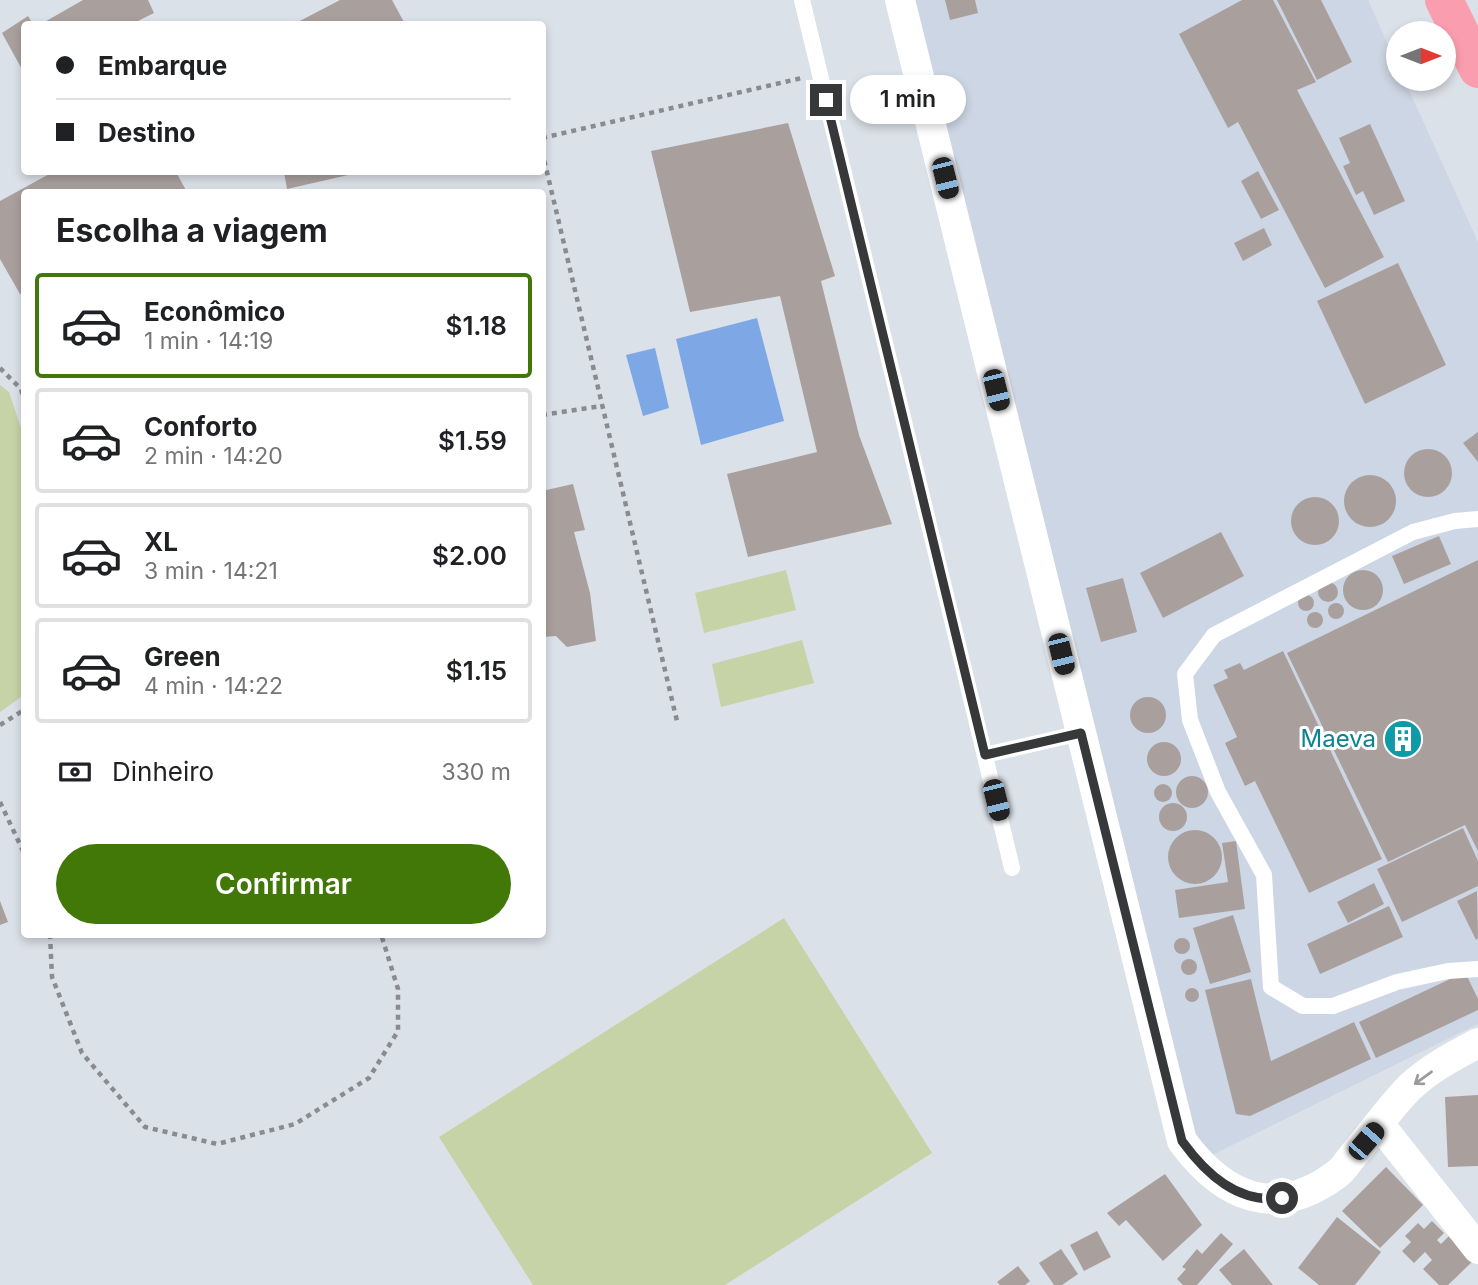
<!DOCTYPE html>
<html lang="pt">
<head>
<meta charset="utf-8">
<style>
  body { margin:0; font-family:Inter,sans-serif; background:#f6f6f6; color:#202124; height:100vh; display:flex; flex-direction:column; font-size:26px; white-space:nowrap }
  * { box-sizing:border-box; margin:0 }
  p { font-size:23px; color:#757577 }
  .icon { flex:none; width:38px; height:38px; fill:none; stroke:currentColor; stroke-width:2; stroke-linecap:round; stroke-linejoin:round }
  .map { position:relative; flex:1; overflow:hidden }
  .side { position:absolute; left:21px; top:189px; width:525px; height:749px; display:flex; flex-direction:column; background:#fff; border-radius:7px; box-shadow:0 4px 10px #0003 }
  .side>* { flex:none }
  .banner { position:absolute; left:21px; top:21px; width:525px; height:154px; border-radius:7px; box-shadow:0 4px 10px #0003; display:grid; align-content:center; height:154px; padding:0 35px; background:#fff }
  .needle { width:46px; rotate:90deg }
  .controls { position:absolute; left:1386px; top:21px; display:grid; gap:14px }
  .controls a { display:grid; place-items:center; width:70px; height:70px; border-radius:50%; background:#fff; box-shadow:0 4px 10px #0003; font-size:35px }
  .end { position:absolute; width:32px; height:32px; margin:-16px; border:9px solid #36383a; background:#fff; box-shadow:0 0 0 4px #fff }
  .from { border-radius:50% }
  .bubble { position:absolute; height:49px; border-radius:24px; background:#fff; box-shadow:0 4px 10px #0003; font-size:23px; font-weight:600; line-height:49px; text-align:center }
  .car { position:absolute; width:21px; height:42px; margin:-21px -10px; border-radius:9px; box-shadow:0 0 5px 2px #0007; background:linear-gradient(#222 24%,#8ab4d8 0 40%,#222 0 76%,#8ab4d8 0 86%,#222 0) }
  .banner b { display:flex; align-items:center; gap:24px; height:66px; font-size:26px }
  .banner b+b { border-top:2px solid #e0e0e0 }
  .banner i { width:18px; height:18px; background:#202124 }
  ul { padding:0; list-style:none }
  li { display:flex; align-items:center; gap:21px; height:105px; margin:0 14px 10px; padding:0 21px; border:4px solid #e0e0e0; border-radius:7px }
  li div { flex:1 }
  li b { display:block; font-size:26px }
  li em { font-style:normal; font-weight:600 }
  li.current { border-color:#427807 }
  li>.icon { width:63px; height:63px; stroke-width:1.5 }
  h2 { padding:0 35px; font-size:32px; line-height:84px }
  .pay { display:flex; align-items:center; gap:18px; height:77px; padding:0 35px; font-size:26px }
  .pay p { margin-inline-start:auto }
  .cta { display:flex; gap:14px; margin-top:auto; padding:14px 35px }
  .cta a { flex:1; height:80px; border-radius:42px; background:#427807; color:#fff; font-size:28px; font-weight:600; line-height:80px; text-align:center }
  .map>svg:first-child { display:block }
  .built { fill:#cdd6e4 }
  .green { fill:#c6d3a7 }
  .water { fill:#7ea8e5 }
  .building { fill:#a9a09e }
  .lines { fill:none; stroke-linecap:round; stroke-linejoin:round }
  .path { stroke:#888c91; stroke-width:4.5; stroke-dasharray:5 5; stroke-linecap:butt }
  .lane { stroke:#fff; stroke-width:16 }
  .street { stroke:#fff; stroke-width:30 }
  .highway { stroke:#fa9eaf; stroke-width:38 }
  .oneway { stroke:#9a9c9c }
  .route { stroke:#36383a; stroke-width:9 }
  .labels { text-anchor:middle; stroke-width:6; stroke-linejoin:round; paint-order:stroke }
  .culture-label { font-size:24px; fill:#0d838f; stroke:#fff; text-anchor:end }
</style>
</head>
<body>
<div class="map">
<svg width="1478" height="1285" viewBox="0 0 1478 1285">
  <rect width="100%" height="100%" fill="#dbe1e8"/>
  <path class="built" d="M913 0H1368L1398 67V79H1404L1478 242V1024L1202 1160Z"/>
  <g class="green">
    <path d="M0 385 9 392 24 437V695L0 712Z"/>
    <path d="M786 570 796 610 704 633 695 593Z"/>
    <path d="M802 640 814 683 721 707 712 664Z"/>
    <path d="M784 918 932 1153 725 1285H533L439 1137Z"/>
  </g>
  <g class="water">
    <path d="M757 318 784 421 701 445 676 339Z"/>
    <path d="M655 348 669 408 643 416 626 355Z"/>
  </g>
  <g class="building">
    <path d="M83 0H148L154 13 132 24H41Z"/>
    <path d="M340 0H392L405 24H294Z"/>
    <path d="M945 0H975L978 13 950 20Z"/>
    <path d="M1242 0H1273L1316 82 1297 90 1384 257 1325 288 1238 122 1228 128 1179 34Z"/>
    <path d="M1277 0H1321L1352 62 1317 80Z"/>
    <path d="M28 16 33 24H24V73L2 33Z"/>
    <path d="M788 123 835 276 821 281 859 435 892 524 748 557 727 474 817 452 780 296 690 312 651 151Z"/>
    <path d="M1370 124 1405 201 1374 215 1363 191 1356 195 1343 166 1350 163 1339 138Z"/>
    <path d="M1258 171 1279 210 1261 219 1241 181Z"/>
    <path d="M53 172H176L187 192H24V293L20 294 0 259V201Z"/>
    <path d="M284 172H357V173L287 189Z"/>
    <path d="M1264 228 1272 245 1243 261 1234 243Z"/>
    <path d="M1398 263 1446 365 1365 404 1317 301Z"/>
    <path d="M1478 432V462L1463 443Z"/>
    <circle cx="1428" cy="473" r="24"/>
    <circle cx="1370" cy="501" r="26"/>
    <path d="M573 484 585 530 574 532 590 593 596 641 567 647 556 636 542 637V491Z"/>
    <circle cx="1315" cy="521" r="24"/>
    <path d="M1221 532 1244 576 1163 618 1140 573Z"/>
    <path d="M1439 536 1451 564 1404 584 1392 556Z"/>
    <path d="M1478 560V851L1465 825 1388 862 1287 653Z"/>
    <circle cx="1363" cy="590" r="20"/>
    <path d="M1123 578 1137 632 1101 642 1086 588Z"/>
    <circle cx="1328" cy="592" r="10"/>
    <circle cx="1306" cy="603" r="8"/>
    <circle cx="1336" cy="611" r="8"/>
    <circle cx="1315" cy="620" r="8"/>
    <path d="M1283 651 1382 859 1309 893 1255 781 1245 786 1225 743 1237 737 1213 685 1228 678 1224 670 1240 663 1244 670Z"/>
    <circle cx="1148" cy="715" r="18"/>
    <circle cx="1164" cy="759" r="17"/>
    <circle cx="1192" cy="792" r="16"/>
    <circle cx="1163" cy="793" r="9"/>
    <circle cx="1173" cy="817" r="14"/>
    <path d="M1463 828 1478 861V886L1402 922 1377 869Z"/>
    <circle cx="1195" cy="857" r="27"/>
    <path d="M1236 841 1245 909 1179 918 1175 890 1228 882 1222 843Z"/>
    <path d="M1374 883 1384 904 1348 923 1337 902Z"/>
    <path d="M1477 891 1478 938 1476 940 1457 901Z"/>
    <path d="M0 901 8 922 0 925Z"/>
    <path d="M1389 906 1403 937 1320 974 1307 944Z"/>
    <path d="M1233 915 1251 972 1210 984 1193 928Z"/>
    <circle cx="1182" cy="946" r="8"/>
    <circle cx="1189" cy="967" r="8"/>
    <path d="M1465 972 1478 999V1010L1376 1058 1359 1022Z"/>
    <path d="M1251 979 1271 1061 1354 1022 1371 1059 1250 1116 1236 1114 1205 990Z"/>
    <circle cx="1192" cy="995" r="7"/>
    <path d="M1478 1095V1166L1448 1167 1445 1097Z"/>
    <path d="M1386 1167 1423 1205 1380 1248 1342 1211Z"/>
    <path d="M1165 1174 1202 1225 1163 1261 1126 1220 1119 1226 1107 1213Z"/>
    <path d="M1337 1217 1381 1252 1355 1285H1319L1298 1268Z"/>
    <path d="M1432 1221 1444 1233 1437 1240 1441 1244 1449 1236 1473 1261 1448 1285H1439L1423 1269 1432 1260 1425 1252 1414 1263 1402 1251 1411 1242 1405 1236 1418 1223 1424 1229Z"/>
    <path d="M1097 1231 1111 1257 1084 1271 1070 1245Z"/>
    <path d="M1221 1233 1233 1244 1197 1285H1183L1177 1279 1186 1269 1182 1267 1197 1249 1202 1254Z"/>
    <path d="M1061 1249 1078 1274 1062 1285H1054L1039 1263Z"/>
    <path d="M1244 1249 1273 1285H1232L1219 1270Z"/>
    <path d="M1018 1266 1030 1281 1025 1285H1000L997 1282Z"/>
  </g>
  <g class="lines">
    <g class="path">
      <path d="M542 138 802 78"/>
      <path d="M542 151 677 721"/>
      <path d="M0 368 21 389 24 400"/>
      <path d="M542 415 602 406"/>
      <path d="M0 725 24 710"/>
      <path d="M0 802 24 853"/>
      <path d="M50 934 52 977 82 1053 145 1127 217 1144 295 1124 369 1078 398 1031V989L381 934"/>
    </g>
    <g class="lane">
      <path d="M802 0 1012 868"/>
      <path d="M1478 519 1455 521 1413 532 1214 635 1185 674 1190 720 1218 792 1264 875 1271 987 1303 1006H1333L1397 982 1448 971 1478 969"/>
      <path d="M985 755 1081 733"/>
    </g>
    <g class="street">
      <path d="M900 0 1182 1141C1224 1198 1276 1220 1337 1174 1344 1169 1349 1160 1355 1153 1373 1132 1390 1107 1410 1087 1429 1069 1455 1055 1478 1043"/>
      <path d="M1380 1125 1478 1249"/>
    </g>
    <path class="highway" d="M1444 0 1478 69"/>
  </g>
  <defs><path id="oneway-shaft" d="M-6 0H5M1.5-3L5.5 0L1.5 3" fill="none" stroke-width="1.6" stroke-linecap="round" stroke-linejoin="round" transform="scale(1.75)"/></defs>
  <use class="oneway" href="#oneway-shaft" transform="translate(1423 1078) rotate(144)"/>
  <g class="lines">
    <path class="route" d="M826 100 985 755 1081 733 1182 1141C1206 1174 1238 1204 1282 1198"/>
  </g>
  <defs>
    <g id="building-disc" transform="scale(2.0125)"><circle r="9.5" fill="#0f9aa8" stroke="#fff"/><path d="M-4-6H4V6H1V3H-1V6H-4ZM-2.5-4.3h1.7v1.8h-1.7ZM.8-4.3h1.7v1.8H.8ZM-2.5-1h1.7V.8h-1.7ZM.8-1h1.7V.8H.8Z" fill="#fff"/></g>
  </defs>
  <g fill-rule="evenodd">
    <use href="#building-disc" x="1403" y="739"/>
  </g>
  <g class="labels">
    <g class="culture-label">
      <text x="1376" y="747">Maeva</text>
    </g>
  </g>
</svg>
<div class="controls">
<a><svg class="needle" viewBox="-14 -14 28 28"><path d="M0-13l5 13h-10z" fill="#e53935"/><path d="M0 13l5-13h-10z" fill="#757577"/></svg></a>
</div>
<i class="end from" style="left:1282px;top:1198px"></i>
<i class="end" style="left:826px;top:100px"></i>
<div class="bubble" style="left:850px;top:75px;width:116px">1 min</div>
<i class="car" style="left:945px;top:178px;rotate:166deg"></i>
<i class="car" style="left:996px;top:390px;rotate:166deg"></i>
<i class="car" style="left:1061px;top:654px;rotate:166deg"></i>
<i class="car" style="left:996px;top:800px;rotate:166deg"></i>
<i class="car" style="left:1366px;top:1141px;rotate:41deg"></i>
<div class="banner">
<b><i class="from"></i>Embarque</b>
<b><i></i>Destino</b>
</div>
<section class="side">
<h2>Escolha a viagem</h2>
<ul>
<li class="current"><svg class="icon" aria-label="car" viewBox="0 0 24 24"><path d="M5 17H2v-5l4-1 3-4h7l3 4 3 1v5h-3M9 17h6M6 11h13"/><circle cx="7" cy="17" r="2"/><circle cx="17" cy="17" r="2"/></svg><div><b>Econômico</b><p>1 min · 14:19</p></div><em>$1.18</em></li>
<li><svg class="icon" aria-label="car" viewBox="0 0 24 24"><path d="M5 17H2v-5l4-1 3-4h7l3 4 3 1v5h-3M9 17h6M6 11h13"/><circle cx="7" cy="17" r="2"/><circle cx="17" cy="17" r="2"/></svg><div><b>Conforto</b><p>2 min · 14:20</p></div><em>$1.59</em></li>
<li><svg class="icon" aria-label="car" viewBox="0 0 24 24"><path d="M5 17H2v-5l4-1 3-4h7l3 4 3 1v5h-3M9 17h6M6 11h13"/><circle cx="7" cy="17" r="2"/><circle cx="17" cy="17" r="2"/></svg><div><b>XL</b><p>3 min · 14:21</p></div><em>$2.00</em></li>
<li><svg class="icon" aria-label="car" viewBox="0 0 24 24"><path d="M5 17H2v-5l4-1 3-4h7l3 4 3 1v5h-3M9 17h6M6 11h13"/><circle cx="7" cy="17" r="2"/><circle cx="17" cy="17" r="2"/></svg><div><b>Green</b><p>4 min · 14:22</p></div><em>$1.15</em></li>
</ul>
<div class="pay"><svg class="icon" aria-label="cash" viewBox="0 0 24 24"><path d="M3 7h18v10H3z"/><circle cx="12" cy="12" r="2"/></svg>Dinheiro<p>330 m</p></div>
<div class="cta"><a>Confirmar</a></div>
</section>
</div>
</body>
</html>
